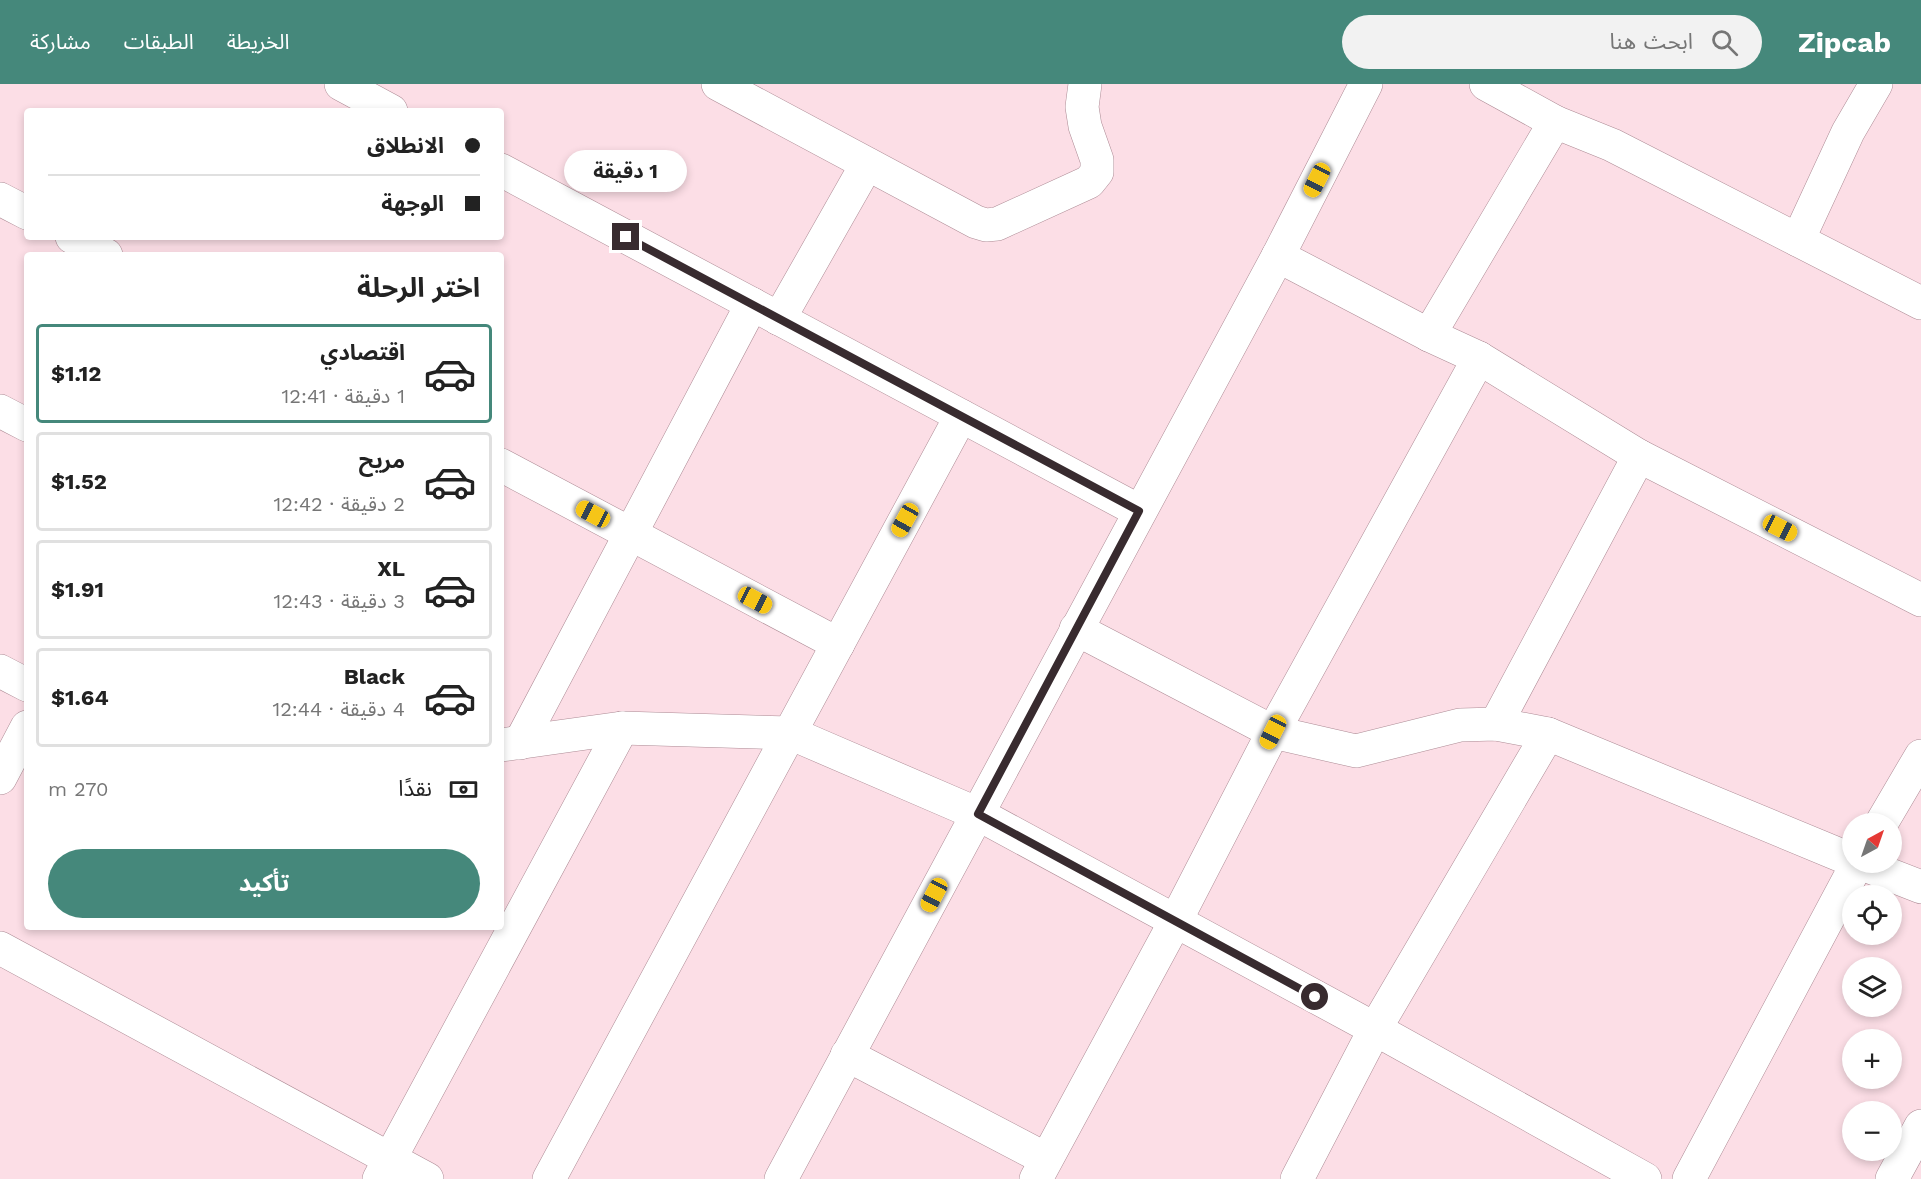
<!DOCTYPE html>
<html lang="ar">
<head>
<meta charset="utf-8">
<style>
  body { margin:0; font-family:"Work Sans","Noto Sans Arabic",sans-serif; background:#f2f2f2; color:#222; direction:rtl; height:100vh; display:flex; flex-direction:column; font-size:22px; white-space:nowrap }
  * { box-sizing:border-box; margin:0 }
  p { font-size:20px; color:#767676 }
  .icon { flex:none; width:33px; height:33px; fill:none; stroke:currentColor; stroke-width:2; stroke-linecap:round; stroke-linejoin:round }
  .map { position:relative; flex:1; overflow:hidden; direction:ltr }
  .details { position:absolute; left:24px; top:168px; width:480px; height:678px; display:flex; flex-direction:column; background:#fff; border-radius:6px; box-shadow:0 3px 9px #0003; direction:rtl }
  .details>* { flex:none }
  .banner { position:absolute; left:24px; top:24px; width:480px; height:132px; border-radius:6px; box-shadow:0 3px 9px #0003; direction:rtl; display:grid; align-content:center; height:132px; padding:0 24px; background:#fff }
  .needle { width:39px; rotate:40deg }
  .fabs { position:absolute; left:1842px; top:729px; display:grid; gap:12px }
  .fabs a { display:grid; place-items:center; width:60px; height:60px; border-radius:50%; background:#fff; box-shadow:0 3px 9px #0003; font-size:30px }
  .end { position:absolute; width:27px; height:27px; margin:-14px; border:8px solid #382b2f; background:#fff; box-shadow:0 0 0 3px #fff }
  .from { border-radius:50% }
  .bubble { position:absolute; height:42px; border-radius:21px; background:#fff; box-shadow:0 3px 9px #0003; font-size:20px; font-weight:700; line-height:42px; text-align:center; direction:rtl }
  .car { position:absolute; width:18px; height:36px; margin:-18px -9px; border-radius:8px; box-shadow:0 0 4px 2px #0007; background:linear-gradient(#f5c518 24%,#345 0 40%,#f5c518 0 76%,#345 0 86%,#f5c518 0) }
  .banner b { display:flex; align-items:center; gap:21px; height:57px; font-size:22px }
  .banner b+b { border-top:2px solid #e0e0e0 }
  .banner i { width:15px; height:15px; background:#222 }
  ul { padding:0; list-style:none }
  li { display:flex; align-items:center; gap:18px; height:99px; margin:0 12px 9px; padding:0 12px; border:3px solid #e0e0e0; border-radius:6px }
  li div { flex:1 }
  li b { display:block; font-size:22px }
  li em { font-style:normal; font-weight:700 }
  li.current { border-color:#45887b }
  li>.icon { width:54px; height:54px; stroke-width:1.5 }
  h2 { padding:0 24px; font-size:27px; line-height:72px }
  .pay { display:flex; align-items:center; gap:15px; height:66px; padding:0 24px; font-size:22px }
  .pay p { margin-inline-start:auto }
  .button { display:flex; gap:12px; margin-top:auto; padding:12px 24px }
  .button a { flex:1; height:69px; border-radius:36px; background:#45887b; color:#fff; font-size:24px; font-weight:700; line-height:69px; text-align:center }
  header { display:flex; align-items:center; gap:36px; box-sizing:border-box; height:84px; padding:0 30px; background:#45887b; color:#fff }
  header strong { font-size:28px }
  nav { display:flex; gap:33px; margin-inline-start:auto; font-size:21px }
  .search { width:420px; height:54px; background:#f2f2f2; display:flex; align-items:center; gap:15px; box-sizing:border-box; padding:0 21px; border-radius:33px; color:#767676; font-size:22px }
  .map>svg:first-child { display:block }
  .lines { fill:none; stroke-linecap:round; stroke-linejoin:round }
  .street-casing { stroke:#ad8b95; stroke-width:34 }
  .secondary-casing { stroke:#ad8b95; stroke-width:34 }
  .street { stroke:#fff; stroke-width:33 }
  .secondary { stroke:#fff; stroke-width:33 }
  .route { stroke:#382b2f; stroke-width:8 }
</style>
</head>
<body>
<header>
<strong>Zipcab</strong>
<div class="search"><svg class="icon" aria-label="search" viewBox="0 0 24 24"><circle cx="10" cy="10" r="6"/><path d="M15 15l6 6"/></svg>ابحث هنا</div>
<nav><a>الخريطة</a><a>الطبقات</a><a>مشاركة</a></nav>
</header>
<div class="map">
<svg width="1921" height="1095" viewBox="0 0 1921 1095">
  <rect width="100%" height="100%" fill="#fcdee6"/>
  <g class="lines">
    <g class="street-casing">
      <g id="street">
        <path d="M341 0 391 27"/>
        <path d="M718 0 976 138 986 141 997 140 1089 98 1097 88V76L1085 42 1082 23 1085 0"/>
        <path d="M501 86 1139 427"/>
        <path d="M0 115 27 129"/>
        <path d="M72 153 106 171"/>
        <path d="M1798 156 1848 48 1876 0"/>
        <path d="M1278 172 1429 251 1479 274 1639 372 1921 516"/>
        <path d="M779 235 867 80"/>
        <path d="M1429 251 1555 38"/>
        <path d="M0 327 27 341"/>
        <path d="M501 381 838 560"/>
        <path d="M1076 545 1273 648 1356 667 1460 641 1496 640 1548 650 1852 776"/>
        <path d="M0 587 27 601"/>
        <path d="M1496 640 1639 372"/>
        <path d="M520 659 752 220"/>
        <path d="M501 661 622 644 790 649 978 730 1375 945 1645 1095"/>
        <path d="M0 694 27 643"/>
        <path d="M1881 740 1921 672"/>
        <path d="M1857 778 1921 803"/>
        <path d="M0 864 427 1095"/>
        <path d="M847 971 1046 1075"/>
        <path d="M379 1095 622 644"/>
        <path d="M549 1095 961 332"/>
        <path d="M1036 1095 1175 838 1273 648 1479 274"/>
        <path d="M1297 1095 1375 945 1548 650"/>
        <path d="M1689 1095 1858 778"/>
        <path d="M1892 1095 1921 1042"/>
      </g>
    </g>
    <g class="secondary-casing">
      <g id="secondary">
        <path d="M1486 0 1555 38 1612 61 1921 219"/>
        <path d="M781 1095 1278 172 1366 0"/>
      </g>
    </g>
    <use href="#street" class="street"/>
    <use href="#secondary" class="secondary"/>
  </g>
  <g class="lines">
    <path class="route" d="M626 153 1139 427 978 730 1315 913"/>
  </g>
</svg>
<div class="fabs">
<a><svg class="needle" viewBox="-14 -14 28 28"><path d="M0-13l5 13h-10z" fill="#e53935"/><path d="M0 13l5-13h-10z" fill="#767676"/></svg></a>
<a><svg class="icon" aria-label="locate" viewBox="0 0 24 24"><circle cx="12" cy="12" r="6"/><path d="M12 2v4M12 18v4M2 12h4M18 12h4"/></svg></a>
<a><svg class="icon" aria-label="layers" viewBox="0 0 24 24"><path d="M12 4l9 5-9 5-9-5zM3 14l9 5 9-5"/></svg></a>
<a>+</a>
<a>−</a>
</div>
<i class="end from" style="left:1315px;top:913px"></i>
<i class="end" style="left:626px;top:153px"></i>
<div class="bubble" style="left:564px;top:66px;width:123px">1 دقيقة</div>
<i class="car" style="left:1317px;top:96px;rotate:207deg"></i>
<i class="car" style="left:593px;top:430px;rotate:298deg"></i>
<i class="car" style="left:905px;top:436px;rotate:209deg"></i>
<i class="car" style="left:1780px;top:444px;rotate:117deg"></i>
<i class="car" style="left:755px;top:516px;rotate:118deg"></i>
<i class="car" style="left:1273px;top:648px;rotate:207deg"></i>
<i class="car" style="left:934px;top:811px;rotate:208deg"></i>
<div class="banner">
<b><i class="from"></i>الانطلاق</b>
<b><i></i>الوجهة</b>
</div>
<section class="details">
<h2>اختر الرحلة</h2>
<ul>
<li class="current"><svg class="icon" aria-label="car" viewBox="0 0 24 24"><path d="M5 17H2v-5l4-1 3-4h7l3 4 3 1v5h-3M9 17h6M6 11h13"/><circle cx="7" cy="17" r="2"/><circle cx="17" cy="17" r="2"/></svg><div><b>اقتصادي</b><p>1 دقيقة · 12:41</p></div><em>$1.12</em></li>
<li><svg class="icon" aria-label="car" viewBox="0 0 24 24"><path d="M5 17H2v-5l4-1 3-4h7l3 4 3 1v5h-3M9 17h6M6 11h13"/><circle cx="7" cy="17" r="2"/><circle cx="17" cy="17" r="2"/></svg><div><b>مريح</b><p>2 دقيقة · 12:42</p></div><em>$1.52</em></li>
<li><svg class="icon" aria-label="car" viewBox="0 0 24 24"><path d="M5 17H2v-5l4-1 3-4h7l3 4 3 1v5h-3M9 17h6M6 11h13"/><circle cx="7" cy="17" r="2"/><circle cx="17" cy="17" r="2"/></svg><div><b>XL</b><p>3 دقيقة · 12:43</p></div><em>$1.91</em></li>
<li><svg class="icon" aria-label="car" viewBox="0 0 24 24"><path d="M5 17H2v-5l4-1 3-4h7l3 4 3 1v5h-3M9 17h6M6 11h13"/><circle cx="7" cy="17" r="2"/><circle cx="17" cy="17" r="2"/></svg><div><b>Black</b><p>4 دقيقة · 12:44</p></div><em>$1.64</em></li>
</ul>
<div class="pay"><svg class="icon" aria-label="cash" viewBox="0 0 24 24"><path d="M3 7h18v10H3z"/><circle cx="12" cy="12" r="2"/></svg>نقدًا<p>270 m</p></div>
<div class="button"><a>تأكيد</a></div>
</section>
</div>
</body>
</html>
